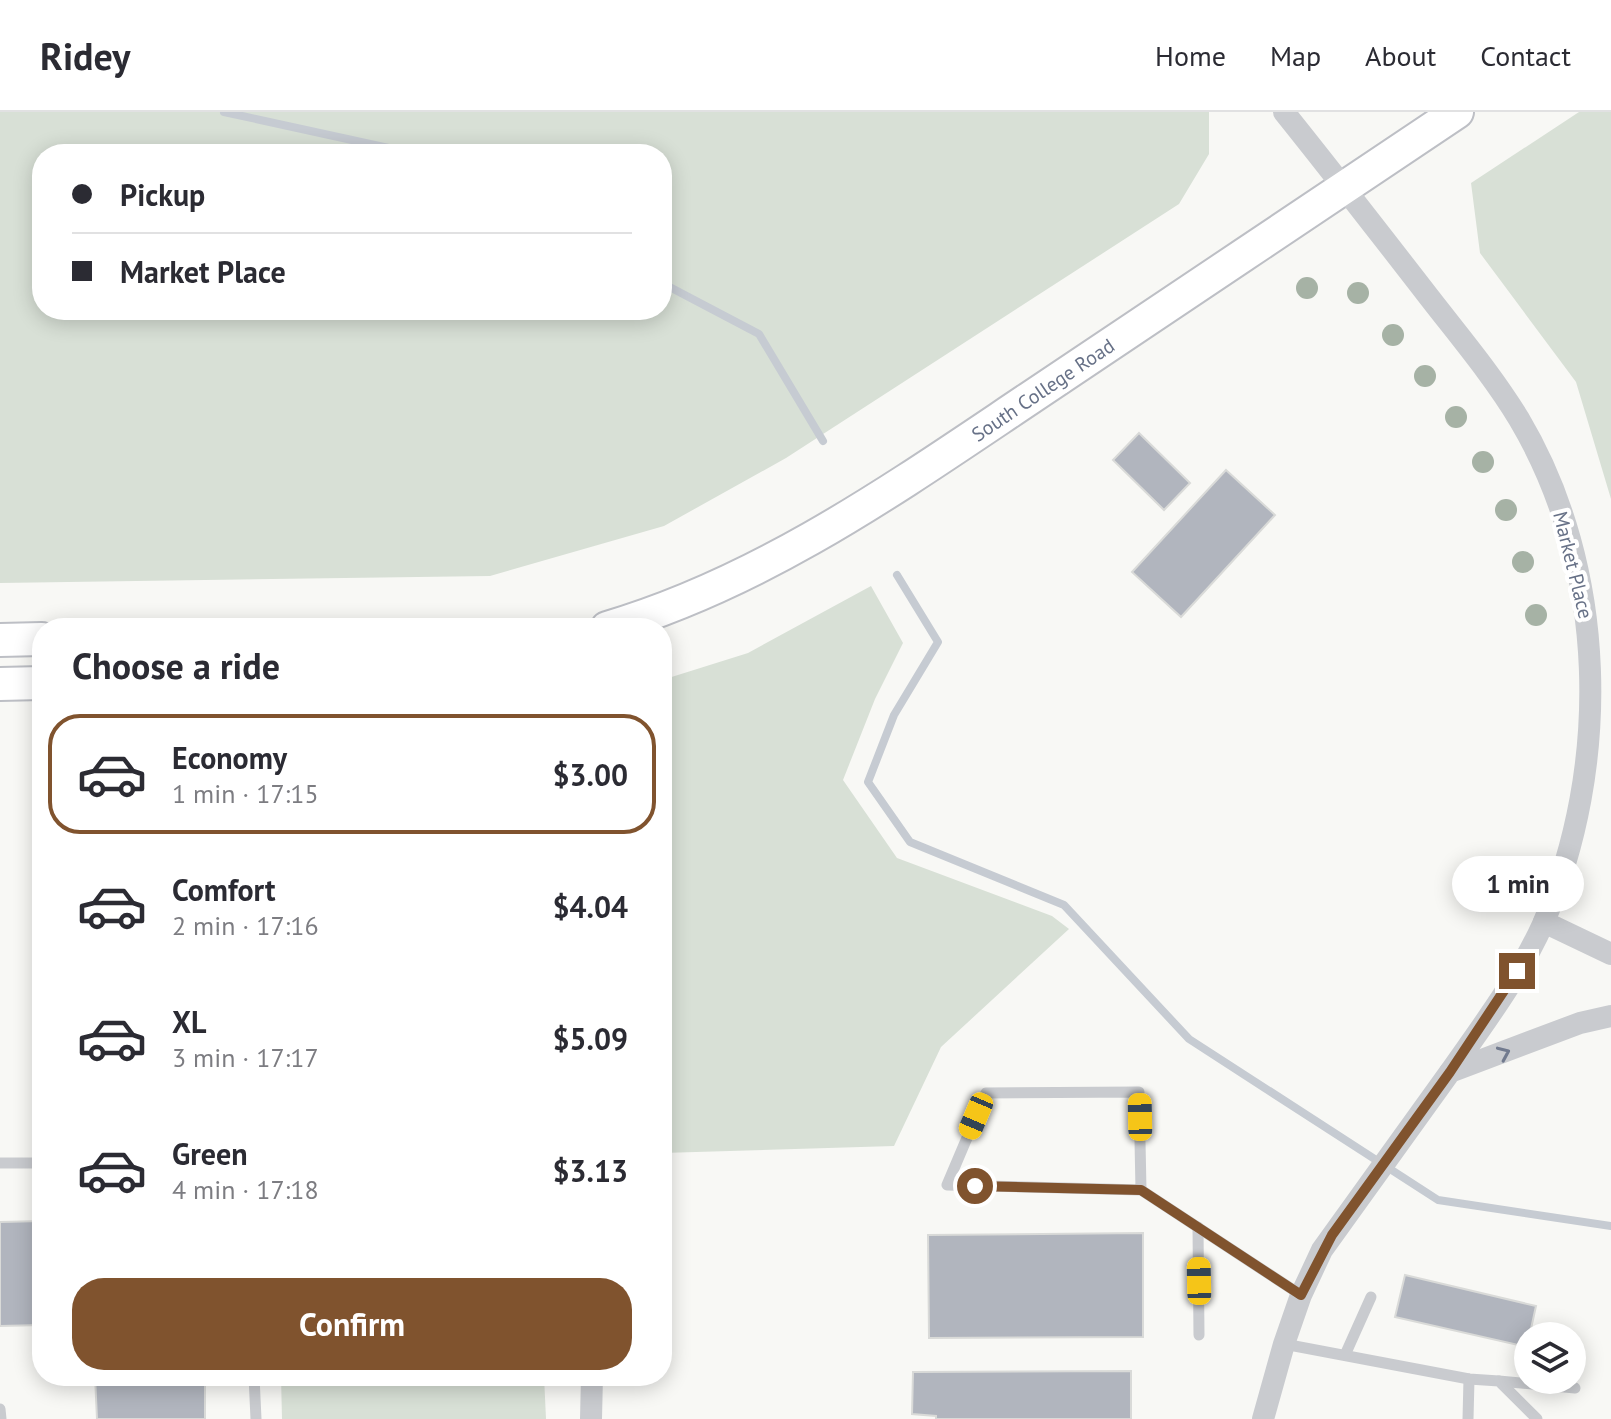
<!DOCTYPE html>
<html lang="en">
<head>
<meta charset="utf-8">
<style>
  body { margin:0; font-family:"PT Sans",sans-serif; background:#f7f7f7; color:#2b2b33; height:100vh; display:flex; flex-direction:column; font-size:30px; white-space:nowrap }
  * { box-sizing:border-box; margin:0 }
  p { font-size:26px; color:#7c7c81 }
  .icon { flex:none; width:44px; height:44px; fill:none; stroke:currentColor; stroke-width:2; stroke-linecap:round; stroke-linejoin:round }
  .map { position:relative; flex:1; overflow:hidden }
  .sheet { position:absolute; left:32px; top:506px; width:640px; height:768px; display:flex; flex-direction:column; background:#fff; border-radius:32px; box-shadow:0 4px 20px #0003 }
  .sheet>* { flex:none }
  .hud { position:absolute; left:32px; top:32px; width:640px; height:176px; border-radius:32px; box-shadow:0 4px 20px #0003; display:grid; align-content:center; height:176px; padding:0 40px; background:#fff }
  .buttons { position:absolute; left:1514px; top:1210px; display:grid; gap:16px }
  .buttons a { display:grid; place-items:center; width:72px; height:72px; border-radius:50%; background:#fff; box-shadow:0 4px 20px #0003; font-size:40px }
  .end { position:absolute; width:36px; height:36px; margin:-18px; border:10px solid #80532e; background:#fff; box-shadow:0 0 0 4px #fff }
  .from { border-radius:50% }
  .bubble { position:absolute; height:56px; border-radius:28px; background:#fff; box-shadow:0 4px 20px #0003; font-size:26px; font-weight:600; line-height:56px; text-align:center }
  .car { position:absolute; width:24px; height:48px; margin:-24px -12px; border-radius:10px; box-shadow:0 0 6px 2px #0007; background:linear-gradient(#f5c518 24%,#345 0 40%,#f5c518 0 76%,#345 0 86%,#f5c518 0) }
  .hud b { display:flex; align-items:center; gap:28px; height:76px; font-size:30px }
  .hud b+b { border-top:2px solid #e1e1e2 }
  .hud i { width:20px; height:20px; background:#2b2b33 }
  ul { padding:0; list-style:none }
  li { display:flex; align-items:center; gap:24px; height:120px; margin:0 16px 12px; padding:0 24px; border:4px solid transparent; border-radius:32px }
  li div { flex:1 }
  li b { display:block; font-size:30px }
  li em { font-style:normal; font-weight:600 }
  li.active { border-color:#80532e }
  li>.icon { width:72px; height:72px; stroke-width:1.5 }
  h2 { padding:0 40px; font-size:36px; line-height:96px }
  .cta { display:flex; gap:16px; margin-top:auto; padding:16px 40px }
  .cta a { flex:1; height:92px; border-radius:32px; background:#80532e; color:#fff; font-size:32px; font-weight:600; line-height:92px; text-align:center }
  header { display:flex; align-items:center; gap:48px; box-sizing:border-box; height:112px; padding:0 40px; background:#fff; border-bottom:2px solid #e1e1e2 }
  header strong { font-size:38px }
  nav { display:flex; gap:44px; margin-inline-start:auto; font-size:28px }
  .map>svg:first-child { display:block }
  .green { fill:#d8e0d6; fill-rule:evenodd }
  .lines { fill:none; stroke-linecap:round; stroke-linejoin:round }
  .stream { stroke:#c6cbd2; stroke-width:8 }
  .building { fill:#b1b5be; stroke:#d9dad8; stroke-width:2 }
  .secondary-casing { stroke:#bdbfc5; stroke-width:36 }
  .lane { stroke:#c9cbcf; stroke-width:11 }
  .street { stroke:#c9cbcf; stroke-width:22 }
  .secondary { stroke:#fff; stroke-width:32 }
  .tree { fill:#a6b2a5 }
  .oneway { stroke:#717a8e }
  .route { stroke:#80532e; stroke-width:10 }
  .labels { text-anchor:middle; stroke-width:8; stroke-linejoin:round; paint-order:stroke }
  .street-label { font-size:20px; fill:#677187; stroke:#fff }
</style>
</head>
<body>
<header>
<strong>Ridey</strong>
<nav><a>Home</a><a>Map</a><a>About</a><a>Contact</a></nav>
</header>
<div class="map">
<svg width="1611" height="1307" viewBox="0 0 1611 1307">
  <rect width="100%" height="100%" fill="#f8f8f5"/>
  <g class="green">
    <path d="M0 0H1209V42L1179 92 786 346 664 414 490 464 0 471ZM662 42V198H42V42Z"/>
    <path d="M1579 0H1611V387L1576 270 1480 141 1471 71Z"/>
    <path d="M871 474 903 531 875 587 843 668 897 746 1052 804 1069 817 941 935 894 1034 662 1041V568L748 541Z"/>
    <path d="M281 1264H544L546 1307H282Z"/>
  </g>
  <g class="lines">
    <g class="stream">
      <path d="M224 0 416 42"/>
      <path d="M662 171 759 222 823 329"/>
      <path d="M897 463 938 530 894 603 868 670 910 730 1064 793 1189 927 1438 1088 1611 1114"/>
    </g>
  </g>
  <g class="building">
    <path d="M1139 321 1190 371 1164 398 1113 348Z"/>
    <path d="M1226 358 1275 403 1181 505 1132 460Z"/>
    <path d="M42 1109V1213L0 1214V1110Z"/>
    <path d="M1143 1121V1225L929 1226 928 1123Z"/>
    <path d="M1405 1163 1536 1194 1527 1235 1395 1205Z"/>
    <path d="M1131 1259V1307H936V1304L912 1302 913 1260Z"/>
    <path d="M95 1264H205V1307H97Z"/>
  </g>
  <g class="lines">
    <g class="secondary-casing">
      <g id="secondary">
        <path d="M607 516C763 470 897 375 1030 286 1173 191 1314 95 1457 0"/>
        <path d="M0 528 42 527"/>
        <path d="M0 572 42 571"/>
      </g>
    </g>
    <g class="lane">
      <path d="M0 1051H42"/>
      <path d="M1141 1078 1139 980 986 981 947 1073 1141 1078 1301 1183"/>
      <path d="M1198 1115 1199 1223"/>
      <path d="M1284 1232 1469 1267 1499 1269 1537 1307"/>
      <path d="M1345 1243 1371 1185"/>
      <path d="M254 1264 256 1307"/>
      <path d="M1499 1269 1575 1276"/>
      <path d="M0 1297 1 1307"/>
      <path d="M1468 1307 1469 1267"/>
    </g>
    <g class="street">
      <path d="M1284 0C1333 61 1381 123 1429 185 1460 225 1493 264 1519 307 1608 457 1611 654 1543 812 1519 865 1483 913 1450 960"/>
      <path d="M1544 810 1611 842"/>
      <path d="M591 1307 592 1264"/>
      <path d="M1263 1307 1284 1232 1301 1183 1322 1138 1450 960 1580 911 1611 904"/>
    </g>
    <use href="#secondary" class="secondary"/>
  </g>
  <g class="tree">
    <circle cx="1307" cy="176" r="11"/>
    <circle cx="1358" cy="181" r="11"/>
    <circle cx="1393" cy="223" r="11"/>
    <circle cx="1425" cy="264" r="11"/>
    <circle cx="1456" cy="305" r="11"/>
    <circle cx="1483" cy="350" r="11"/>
    <circle cx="1506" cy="398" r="11"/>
    <circle cx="1523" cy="450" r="11"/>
    <circle cx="1536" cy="503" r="11"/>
  </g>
  <defs><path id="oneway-chevron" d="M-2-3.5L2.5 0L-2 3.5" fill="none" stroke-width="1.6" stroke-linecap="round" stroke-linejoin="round" transform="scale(2)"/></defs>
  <use class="oneway" href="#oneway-chevron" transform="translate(1504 941) rotate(-24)"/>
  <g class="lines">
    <path class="route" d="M975 1074 1141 1078 1301 1183 1332 1123 1450 960 1517 859"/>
  </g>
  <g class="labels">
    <g class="street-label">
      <text transform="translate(1043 278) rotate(-34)" y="7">South College Road</text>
      <text transform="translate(1573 453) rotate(76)" y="7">Market Place</text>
    </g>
  </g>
</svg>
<div class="buttons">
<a><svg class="icon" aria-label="layers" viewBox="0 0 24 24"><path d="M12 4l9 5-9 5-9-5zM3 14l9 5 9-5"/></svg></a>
</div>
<i class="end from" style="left:975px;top:1074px"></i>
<i class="end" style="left:1517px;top:859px"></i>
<div class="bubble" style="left:1452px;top:744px;width:132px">1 min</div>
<i class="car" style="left:976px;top:1004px;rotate:203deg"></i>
<i class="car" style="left:1140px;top:1005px;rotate:359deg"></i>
<i class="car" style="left:1199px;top:1169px;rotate:359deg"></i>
<div class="hud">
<b><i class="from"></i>Pickup</b>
<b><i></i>Market Place</b>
</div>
<section class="sheet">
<h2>Choose a ride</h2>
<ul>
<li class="active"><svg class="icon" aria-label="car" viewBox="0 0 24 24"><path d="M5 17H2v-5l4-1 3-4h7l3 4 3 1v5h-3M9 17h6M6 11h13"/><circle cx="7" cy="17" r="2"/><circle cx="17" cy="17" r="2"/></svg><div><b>Economy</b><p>1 min · 17:15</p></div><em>$3.00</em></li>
<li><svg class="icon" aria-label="car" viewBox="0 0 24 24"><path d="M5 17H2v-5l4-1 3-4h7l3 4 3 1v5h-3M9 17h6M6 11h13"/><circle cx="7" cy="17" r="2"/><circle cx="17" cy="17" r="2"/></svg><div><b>Comfort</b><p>2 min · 17:16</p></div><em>$4.04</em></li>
<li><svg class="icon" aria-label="car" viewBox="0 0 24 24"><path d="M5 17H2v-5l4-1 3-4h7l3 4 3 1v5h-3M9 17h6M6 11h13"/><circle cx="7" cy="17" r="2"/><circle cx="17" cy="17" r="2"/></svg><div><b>XL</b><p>3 min · 17:17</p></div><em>$5.09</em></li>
<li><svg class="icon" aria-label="car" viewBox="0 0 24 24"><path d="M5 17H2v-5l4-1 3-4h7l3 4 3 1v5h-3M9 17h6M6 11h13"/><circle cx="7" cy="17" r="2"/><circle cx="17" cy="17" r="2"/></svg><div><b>Green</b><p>4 min · 17:18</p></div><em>$3.13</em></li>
</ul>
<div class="cta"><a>Confirm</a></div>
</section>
</div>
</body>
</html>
